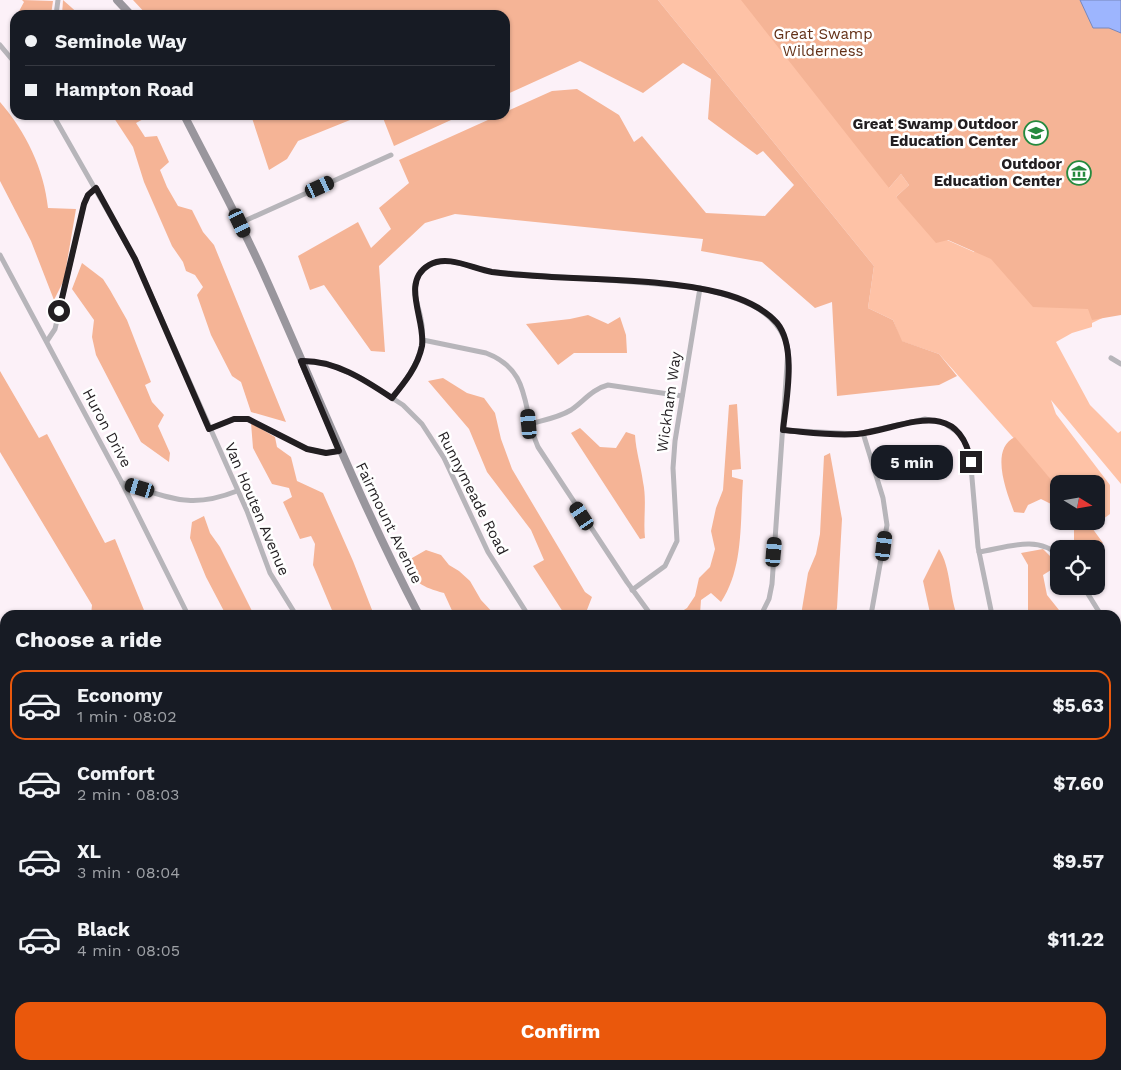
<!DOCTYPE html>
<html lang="en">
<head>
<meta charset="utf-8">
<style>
  body { margin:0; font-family:"Work Sans",sans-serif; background:#20242c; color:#f1f3f6; height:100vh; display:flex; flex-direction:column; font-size:19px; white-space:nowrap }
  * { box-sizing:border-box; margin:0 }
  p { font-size:16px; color:#9ea1a6 }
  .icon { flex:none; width:28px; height:28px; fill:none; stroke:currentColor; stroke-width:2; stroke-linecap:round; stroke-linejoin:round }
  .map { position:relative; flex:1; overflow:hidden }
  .drawer { position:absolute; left:0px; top:610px; width:1121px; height:460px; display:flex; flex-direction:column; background:#171b24; border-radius:15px 15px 0 0; box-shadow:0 1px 4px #0004 }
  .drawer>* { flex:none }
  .banner { position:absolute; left:10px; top:10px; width:500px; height:110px; border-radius:15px; box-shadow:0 1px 4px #0004; display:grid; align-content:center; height:110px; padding:0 15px; background:#171b24 }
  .needle { width:32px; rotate:101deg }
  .controls { position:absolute; left:1050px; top:475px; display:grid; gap:10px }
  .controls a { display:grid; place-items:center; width:55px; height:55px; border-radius:10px; background:#171b24; box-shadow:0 1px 4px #0004; font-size:25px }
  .end { position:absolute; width:22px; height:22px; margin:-11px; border:6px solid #221e21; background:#fff; box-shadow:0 0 0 2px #fff }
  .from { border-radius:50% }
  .bubble { position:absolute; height:35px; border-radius:15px; background:#171b24; box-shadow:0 1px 4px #0004; font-size:16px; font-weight:700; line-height:35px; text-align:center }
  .car { position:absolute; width:15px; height:30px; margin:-15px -8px; border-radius:6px; box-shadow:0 0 4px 1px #0007; background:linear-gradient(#222 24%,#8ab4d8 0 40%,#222 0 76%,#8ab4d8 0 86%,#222 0) }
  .banner b { display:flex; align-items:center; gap:18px; height:48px; font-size:19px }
  .banner b+b { border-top:1px solid #363941 }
  .banner i { width:12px; height:12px; background:#f1f3f6 }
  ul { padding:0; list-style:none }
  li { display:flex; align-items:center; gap:15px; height:70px; margin:0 10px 8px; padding:0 5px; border:2px solid transparent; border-radius:15px }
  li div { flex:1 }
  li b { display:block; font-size:19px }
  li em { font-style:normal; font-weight:700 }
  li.active { border-color:#ea580c }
  li>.icon { width:45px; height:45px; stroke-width:1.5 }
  h2 { padding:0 15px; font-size:22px; line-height:60px }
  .button { display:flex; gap:10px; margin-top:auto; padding:10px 15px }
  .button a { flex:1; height:58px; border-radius:15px; background:#ea580c; color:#fff; font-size:20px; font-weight:700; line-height:58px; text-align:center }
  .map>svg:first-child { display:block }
  .green { fill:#fec2a6 }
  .forest { fill:#f5b496 }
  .water { fill:#9db5fe; stroke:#7888bc }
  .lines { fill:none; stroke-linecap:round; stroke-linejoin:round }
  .river { stroke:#9db5fe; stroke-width:10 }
  .street { stroke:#b7b5ba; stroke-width:5 }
  .secondary { stroke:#99969d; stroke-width:8 }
  .route { stroke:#221e21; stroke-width:6 }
  .labels { text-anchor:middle; stroke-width:5; stroke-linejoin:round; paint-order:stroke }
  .park-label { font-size:15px; fill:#633016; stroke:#fff }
  .poi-label { font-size:15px; font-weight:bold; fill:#221e21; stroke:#fff; text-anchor:end }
  .street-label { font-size:15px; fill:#221e21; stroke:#fff }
</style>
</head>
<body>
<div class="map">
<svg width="1121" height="1070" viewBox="0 0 1121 1070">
  <rect width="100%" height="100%" fill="#fcf1f8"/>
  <g class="green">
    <path d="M658 0H915L889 188 901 174 909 185 896 197 947 240 974 252 1121 0V309L1092 323V327L1072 333 1056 342 1090 405 1118 433 1121 431V484L1051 400 1056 414 1110 485V514L1092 527 1087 521H1096V484H1059V489L939 354 901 341 893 320 868 308 874 266Z"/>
    <path d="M0 1017 5 1021V1065H25L27 1070H0Z"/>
  </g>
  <g class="forest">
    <path d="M22 0 53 1 51 15H17L24 2Z"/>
    <path d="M63 0 80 15H62Z"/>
    <path d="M133 0H658L874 266 868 308 893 320 902 341 939 354 957 376 939 385 837 396 832 302 815 308 762 262 701 251 703 239 455 214 425 223 379 266 385 352 371 351 324 285 310 290 298 256 358 222 371 248 391 229 379 208 409 183 399 160 499 115H505V112L552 91 577 89 619 115 634 142 642 136 706 213 765 216 794 185 763 151 757 155 708 119 711 79 683 63 643 93 580 61 505 95V15H147Z"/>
    <path d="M741 0H1121V315L1092 320 1088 309 1033 307 991 259 948 240 936 243 896 197 909 185 901 174 889 188Z"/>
    <path d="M0 102C26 132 44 169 48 208L76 209 64 280 54 300 31 241 0 181Z"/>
    <path d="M112 115H146L147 117 136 123 145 137 157 136 169 162 160 170 167 187 178 206 192 210 203 232 214 245 286 422 251 412 241 382 232 376 211 335 197 295 203 287 195 275 186 271 183 262 172 246 144 182 133 147Z"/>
    <path d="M251 115H462L394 146 383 118 360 116 298 141 287 159 269 170Z"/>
    <path d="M82 263 103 279 110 290 127 320 151 382 145 385 152 402 164 415 158 426 170 453 169 462 141 442 96 355 92 337 94 320 72 289Z"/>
    <path d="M588 315 608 324 620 317 626 335 627 353H574L558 365 526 324 570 319Z"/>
    <path d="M0 371 39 438 47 434 105 543 115 539 146 615H91L92 605 0 452Z"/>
    <path d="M443 378 467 393 484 398 495 413 501 439 512 469 585 592 592 597 585 615H565L533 566 544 560 531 530 487 472 469 429 428 381Z"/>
    <path d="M737 404 741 469 732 470V477L743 480C740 520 744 568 721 602L711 593 701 600 700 614 676 615 687 608 695 596 699 578 710 567 715 549 711 531 716 508 723 490 729 405Z"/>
    <path d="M251 423 275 437 277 447 291 457 297 481 323 493 353 561 374 615H334L313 565 315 544 311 536 300 539 283 502 292 497 289 488 272 484 253 448Z"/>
    <path d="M580 428 600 447 616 448 626 432 635 435C636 452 641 466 643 482 647 500 643 520 645 538L640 539 571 433Z"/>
    <path d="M1015 437 1059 489V508L1041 499 1028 505 1024 513 1014 512C1007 493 989 449 1015 437Z"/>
    <path d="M830 453 842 519 837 608 835 615H801L808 573 816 554 820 534 824 456Z"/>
    <path d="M204 516 210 533 220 547 254 615H226L206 577 190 538 192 522Z"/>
    <path d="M1071 521H1087L1103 543 1074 549V526Z"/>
    <path d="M939 549C951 568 949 594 957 615H931L930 613 923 581Z"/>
    <path d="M1043 549 1059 565 1043 575 1047 595 1063 615H1028V565L1021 553Z"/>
    <path d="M426 550 441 555 449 565 459 571 470 581 481 600 495 615H454L444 593C422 587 414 583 405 562Z"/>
    <path d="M5 664V690H0V665Z"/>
    <path d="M1121 712V805L1116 798V716Z"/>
    <path d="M0 802 5 808V964L0 958Z"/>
    <path d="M25 1065H197L202 1070H27Z"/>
    <path d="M285 1065H434L440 1070H274Z"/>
    <path d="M1033 1065H1070L1071 1070H1035Z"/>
  </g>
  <g class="water">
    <path d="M1080 0H1121V33L1109 28H1093Z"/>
    <path d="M0 958 5 964V997L0 991Z"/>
  </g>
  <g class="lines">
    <path class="river" d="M91 1065 97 1070"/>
    <g class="street">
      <path d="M56 15 58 0"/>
      <path d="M0 45 15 63"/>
      <path d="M53 115 135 259 247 511 270 573 296 615"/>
      <path d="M240 223 391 155"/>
      <path d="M0 255 122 483 188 615"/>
      <path d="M423 340 486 353C533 371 521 409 538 447L627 582 651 615"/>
      <path d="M47 341 55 329 84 204 88 195 96 188"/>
      <path d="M1111 358 1121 364"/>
      <path d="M301 361 326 363 361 378 403 405 422 424 444 458 488 552 528 615"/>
      <path d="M392 398C411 375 428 351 421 319 419 306 411 292 417 279 422 268 433 262 444 261 462 261 479 271 496 272 564 278 632 281 700 288 737 297 779 308 788 350L772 584 769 599 761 615"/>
      <path d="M529 424C544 420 558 418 571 410 584 401 592 389 608 385L682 396"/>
      <path d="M209 429 234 419H248L307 449 326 453 339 451"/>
      <path d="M783 430 857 434 925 419 944 423 957 432 963 439 970 455 978 547 992 615"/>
      <path d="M863 433 883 498 887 525 871 615"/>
      <path d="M122 483C170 497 189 510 237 491"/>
      <path d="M979 552C1005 548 1038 534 1059 556"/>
      <path d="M1083 586 1101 615"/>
      <path d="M632 590 665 566 677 541 673 468 675 441 700 288"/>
      <path d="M1116 626 1121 628"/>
      <path d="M1116 969 1121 966"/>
      <path d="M473 1065 479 1070"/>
      <path d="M726 1065 728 1070"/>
      <path d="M983 1065 985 1070"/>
      <path d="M1113 1065 1115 1070"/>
      <path d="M220 1070 226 1065"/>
      <path d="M866 1070 874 1065"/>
    </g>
    <g class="secondary">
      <path d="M117 0 131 15"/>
      <path d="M184 115C212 170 242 224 267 281 317 393 362 506 419 615"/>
      <path d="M0 784 5 789"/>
      <path d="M1116 848 1121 847"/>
      <path d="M214 1065 218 1070"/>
      <path d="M571 1065 572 1070"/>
      <path d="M669 1070 674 1065"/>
    </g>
  </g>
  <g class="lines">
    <path class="route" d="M59 311 84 204 88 195 96 188 135 259 209 429 234 419H248L307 449 326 453 339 451 301 361C335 360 365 380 392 398 405 382 418 366 422 346 426 320 400 282 429 265 448 254 473 269 492 272 566 282 649 275 721 293 741 298 764 308 777 323 797 347 786 401 783 430 807 432 832 436 857 434 900 430 958 393 971 462"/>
  </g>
  <defs>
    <g id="school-ring" transform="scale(1.25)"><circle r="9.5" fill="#fff" stroke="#258a3f" stroke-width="1.5"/><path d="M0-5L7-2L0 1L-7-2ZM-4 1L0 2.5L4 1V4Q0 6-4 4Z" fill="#258a3f"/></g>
    <g id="museum-ring" transform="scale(1.25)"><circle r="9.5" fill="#fff" stroke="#258a3f" stroke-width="1.5"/><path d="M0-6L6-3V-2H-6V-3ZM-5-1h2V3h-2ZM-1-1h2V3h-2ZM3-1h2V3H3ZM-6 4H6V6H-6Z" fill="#258a3f"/></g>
  </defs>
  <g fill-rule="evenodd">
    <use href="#school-ring" x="1036" y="133"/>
    <use href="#museum-ring" x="1079" y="173"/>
  </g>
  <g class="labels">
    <g class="park-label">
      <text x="823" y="39">Great Swamp<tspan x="823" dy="17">Wilderness</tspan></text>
    </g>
    <g class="poi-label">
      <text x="1018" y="129">Great Swamp Outdoor<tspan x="1018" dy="17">Education Center</tspan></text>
      <text x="1062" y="169">Outdoor<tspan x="1062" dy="17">Education Center</tspan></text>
    </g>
    <g class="street-label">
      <text transform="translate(669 402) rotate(-82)" y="5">Wickham Way</text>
      <text transform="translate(107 428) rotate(62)" y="5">Huron Drive</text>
      <text transform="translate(473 493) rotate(63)" y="5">Runnymeade Road</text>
      <text transform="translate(257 509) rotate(67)" y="5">Van Houten Avenue</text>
      <text transform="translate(389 523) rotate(64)" y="5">Fairmount Avenue</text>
    </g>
  </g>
</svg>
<div class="controls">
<a><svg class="needle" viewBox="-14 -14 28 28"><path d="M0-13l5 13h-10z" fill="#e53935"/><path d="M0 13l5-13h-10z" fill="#9ea1a6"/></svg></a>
<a><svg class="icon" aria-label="locate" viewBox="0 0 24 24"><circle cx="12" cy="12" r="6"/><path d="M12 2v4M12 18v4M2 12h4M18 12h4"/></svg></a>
</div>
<i class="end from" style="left:59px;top:311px"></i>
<i class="end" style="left:971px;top:462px"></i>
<div class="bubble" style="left:871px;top:445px;width:82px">5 min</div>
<i class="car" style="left:320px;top:187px;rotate:65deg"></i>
<i class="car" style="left:240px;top:223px;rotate:155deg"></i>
<i class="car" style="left:529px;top:424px;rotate:355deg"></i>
<i class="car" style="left:140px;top:488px;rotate:287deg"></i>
<i class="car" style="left:582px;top:516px;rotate:327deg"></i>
<i class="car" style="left:884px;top:546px;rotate:7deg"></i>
<i class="car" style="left:774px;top:552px;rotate:5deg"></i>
<div class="banner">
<b><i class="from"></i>Seminole Way</b>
<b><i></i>Hampton Road</b>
</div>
<section class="drawer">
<h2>Choose a ride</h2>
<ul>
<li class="active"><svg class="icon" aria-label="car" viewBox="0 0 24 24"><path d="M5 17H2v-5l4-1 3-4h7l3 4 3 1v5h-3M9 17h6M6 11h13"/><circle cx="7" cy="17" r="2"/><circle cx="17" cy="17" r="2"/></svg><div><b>Economy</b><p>1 min · 08:02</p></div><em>$5.63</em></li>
<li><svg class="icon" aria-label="car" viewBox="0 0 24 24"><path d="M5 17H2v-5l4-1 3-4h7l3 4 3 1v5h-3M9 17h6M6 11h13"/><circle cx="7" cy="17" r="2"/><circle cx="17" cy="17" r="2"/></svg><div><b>Comfort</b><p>2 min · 08:03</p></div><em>$7.60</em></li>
<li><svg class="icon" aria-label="car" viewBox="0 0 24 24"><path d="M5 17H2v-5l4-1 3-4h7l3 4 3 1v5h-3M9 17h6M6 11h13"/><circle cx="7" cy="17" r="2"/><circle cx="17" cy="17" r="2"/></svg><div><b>XL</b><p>3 min · 08:04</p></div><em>$9.57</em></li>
<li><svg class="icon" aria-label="car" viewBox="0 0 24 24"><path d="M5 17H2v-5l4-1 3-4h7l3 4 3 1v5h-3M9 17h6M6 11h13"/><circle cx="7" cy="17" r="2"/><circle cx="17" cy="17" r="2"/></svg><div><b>Black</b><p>4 min · 08:05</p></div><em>$11.22</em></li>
</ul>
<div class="button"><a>Confirm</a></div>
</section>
</div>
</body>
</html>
